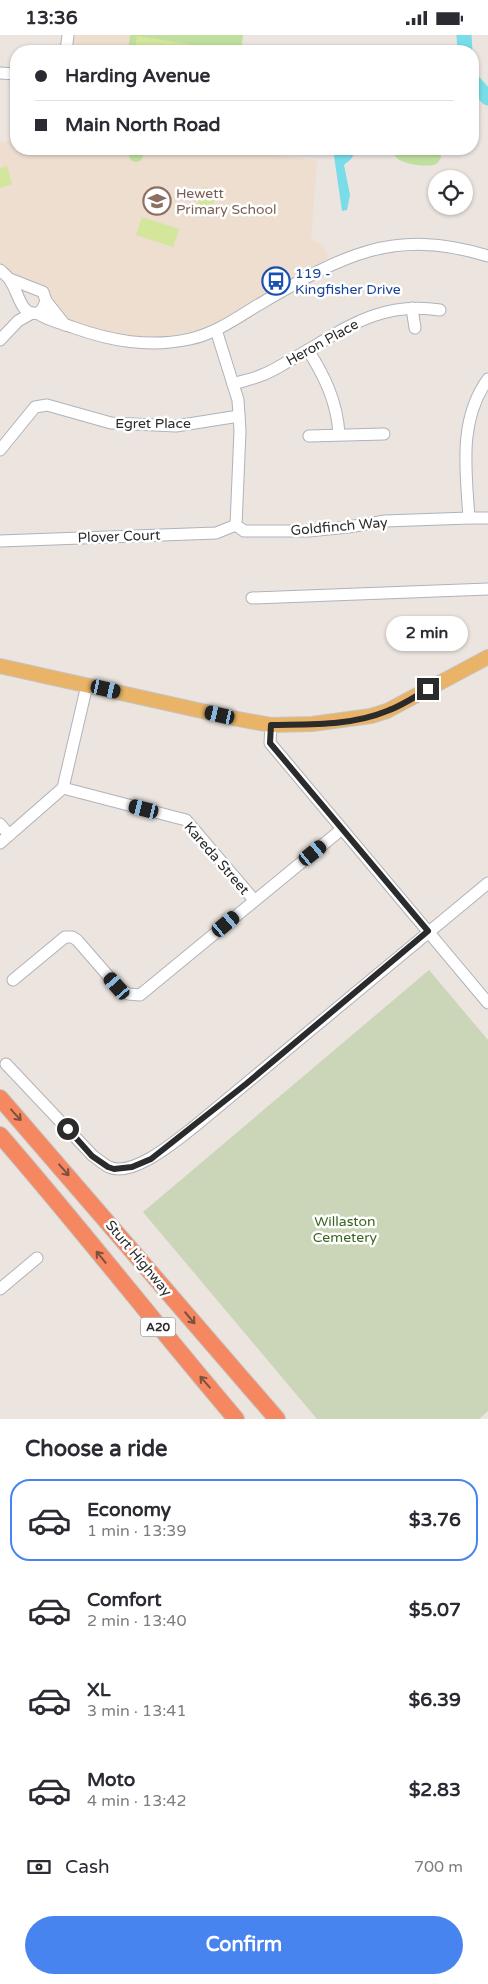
<!DOCTYPE html>
<html lang="en">
<head>
<meta charset="utf-8">
<style>
  body { margin:0; font-family:"Varela Round",sans-serif; background:#f7f7f7; color:#2b2b33; height:100vh; display:flex; flex-direction:column; font-size:19px; white-space:nowrap }
  * { box-sizing:border-box; margin:0 }
  p { font-size:16px; color:#7c7c81 }
  .icon { flex:none; width:28px; height:28px; fill:none; stroke:currentColor; stroke-width:2; stroke-linecap:round; stroke-linejoin:round }
  .map { position:relative; height:1384px; overflow:hidden }
  .side { display:flex; flex-direction:column; background:#fff; flex:1 }
  .side>* { flex:none }
  .guide { position:absolute; left:10px; top:10px; width:469px; height:110px; border-radius:20px; box-shadow:0 1px 4px #0004; display:grid; align-content:center; height:110px; padding:0 25px; background:#fff }
  .controls { position:absolute; left:428px; top:135px; display:grid; gap:10px }
  .controls a { display:grid; place-items:center; width:45px; height:45px; border-radius:50%; background:#fff; box-shadow:0 1px 4px #0004; font-size:25px }
  .end { position:absolute; width:22px; height:22px; margin:-11px; border:6px solid #2b2b2b; background:#fff; box-shadow:0 0 0 2px #fff }
  .from { border-radius:50% }
  .bubble { position:absolute; height:35px; border-radius:18px; background:#fff; box-shadow:0 1px 4px #0004; font-size:16px; font-weight:800; line-height:35px; text-align:center }
  .car { position:absolute; width:15px; height:30px; margin:-15px -8px; border-radius:6px; box-shadow:0 0 4px 1px #0007; background:linear-gradient(#222 24%,#8ab4d8 0 40%,#222 0 76%,#8ab4d8 0 86%,#222 0) }
  .guide b { display:flex; align-items:center; gap:18px; height:48px; font-size:19px }
  .guide b+b { border-top:1px solid #e1e1e2 }
  .guide i { width:12px; height:12px; background:#2b2b33 }
  ul { padding:0; list-style:none }
  li { display:flex; align-items:center; gap:15px; height:82px; margin:0 10px 8px; padding:0 15px; border:2px solid transparent; border-radius:20px }
  li div { flex:1 }
  li b { display:block; font-size:19px }
  li em { font-style:normal; font-weight:800 }
  li.on { border-color:#4884f0 }
  li>.icon { width:45px; height:45px; stroke-width:1.5 }
  h2 { padding:0 25px; font-size:22px; line-height:60px }
  .pay { display:flex; align-items:center; gap:12px; height:55px; padding:0 25px; font-size:19px }
  .pay p { margin-inline-start:auto }
  .button { display:flex; gap:10px; margin-top:auto; padding:10px 25px }
  .button a { flex:1; height:58px; border-radius:30px; background:#4884f0; color:#fff; font-size:20px; font-weight:800; line-height:58px; text-align:center }
  .status { display:flex; justify-content:space-between; align-items:center; height:35px; padding:0 25px; background:#fff; direction:ltr }
  .status svg { height:14px; fill:currentColor }
  .map>svg:first-child { display:block }
  .education { fill:#eddecf }
  .green { fill:#c0df9e }
  .cemetery { fill:#cbd5b7 }
  .pitch { fill:#d3e69b }
  .water { fill:#78dde8 }
  .lines { fill:none; stroke-linecap:round; stroke-linejoin:round }
  .river { stroke:#78dde8; stroke-width:15 }
  .minor-casing { stroke:#afb3bb; stroke-width:13 }
  .major-casing { stroke:#c4c4c4; stroke-width:16 }
  .highway-casing { stroke:#c4c4c4; stroke-width:18 }
  .minor { stroke:#fff; stroke-width:11 }
  .major { stroke:#e9b467; stroke-width:14 }
  .highway { stroke:#f58761; stroke-width:16 }
  .oneway { stroke:#7c5041 }
  .route { stroke:#2b2b2b; stroke-width:6 }
  .labels { text-anchor:middle; stroke-width:5; stroke-linejoin:round; paint-order:stroke }
  .shield { fill:#fff; stroke:#6b6b6b; stroke-width:1 }
  .shield-label { font-size:12px; font-weight:bold; fill:#2b2b2b }
  .education-label { font-size:14px; fill:#785e54; stroke:#fff; text-anchor:start }
  .transit-label { font-size:14px; fill:#164399; stroke:#fff; text-anchor:start }
  .street-label { font-size:14px; fill:#2b2b2b; stroke:#fff }
  .park-label { font-size:14px; fill:#39651f; stroke:#fff }
</style>
</head>
<body>
<div class="status"><b>13:36</b><svg viewBox="0 0 49 12"><path d="M0 12V9h3v3zM5 12V6h3v6zM10 12V3h3v9zM15 12V0h3v12zM26 1h20v11H26zM47 4h2v5h-2z"/></svg></div>
<div class="map">
<svg width="488" height="1384" viewBox="0 0 488 1384">
  <rect width="100%" height="100%" fill="#ece4de"/>
  <g class="education">
    <path d="M74 0H130L128 16H112L73 10Z"/>
    <path d="M16 103V114H235L317 126 311 205 323 210 328 223 258 264 234 282 202 295 153 303 127 301 89 292 68 284 56 275 49 255 44 250 16 244 0 229V108Z"/>
  </g>
  <g class="green">
    <path d="M130 0H243L241 16H128Z"/>
    <path d="M73 10 112 16H72Z"/>
    <circle cx="136" cy="120" r="7"/>
    <path d="M395 114H439L441 122C439 126 438 129 433 130 424 132 400 129 395 121Z"/>
  </g>
  <path class="cemetery" d="M429 935 488 1005V1376L479 1384H317L143 1177Z"/>
  <g class="pitch">
    <path d="M137 1 232 16H135Z"/>
    <path d="M7 131 12 149 0 153V133Z"/>
    <path d="M203 152 217 156 209 181 195 176Z"/>
    <path d="M142 182 179 194 173 212 136 200Z"/>
  </g>
  <path class="water" d="M333 114H357L351 124 344 130 350 160 347 175 342 176Z"/>
  <g class="lines">
    <g class="river">
      <path d="M464 0 465 16"/>
      <path d="M472 45 488 63"/>
    </g>
    <g class="minor-casing">
      <g id="minor">
        <path d="M66 16 68 0"/>
        <path d="M0 38 16 39"/>
        <path d="M0 235C4 239 9 242 11 247 18 256 21 282 37 278 42 277 44 271 46 266L43 257 10 244"/>
        <path d="M46 266 65 290"/>
        <path d="M412 273 415 293"/>
        <path d="M37 278C48 285 60 288 72 292 111 306 149 313 190 304 214 299 237 283 258 270 339 223 391 191 488 221"/>
        <path d="M216 295 238 365 240 396 236 490 244 496H309L348 492 385 486 469 483C466 436 458 385 488 344"/>
        <path d="M0 305 18 286 32 278"/>
        <path d="M308 315C325 342 337 367 339 399"/>
        <path d="M233 349C242 346 253 344 262 340 271 337 280 331 289 326 341 297 377 265 440 275"/>
        <path d="M309 401 384 399"/>
        <path d="M0 415 35 372 47 370 111 388 176 391 239 381"/>
        <path d="M469 483H488"/>
        <path d="M0 506 216 498 236 490"/>
        <path d="M252 563 488 554"/>
        <path d="M271 690 270 708 488 968"/>
        <path d="M63 753 186 785 254 865"/>
        <path d="M0 789 9 800"/>
        <path d="M0 808 63 753 87 650"/>
        <path d="M13 945 65 902H72L77 905 117 951 128 959 140 960 342 794"/>
        <path d="M6 1029 93 1121C98 1124 103 1129 109 1132 133 1143 177 1105 195 1091L488 848"/>
        <path d="M0 1254 37 1223"/>
      </g>
    </g>
    <g class="major-casing">
      <path id="major" d="M0 631 238 684 271 690 312 689 371 681 387 676 488 622"/>
    </g>
    <g class="highway-casing">
      <g id="highway">
        <path d="M0 1063 277 1384"/>
        <path d="M0 1100C81 1193 156 1290 236 1384"/>
      </g>
    </g>
    <use href="#minor" class="minor"/>
    <use href="#major" class="major"/>
    <use href="#highway" class="highway"/>
  </g>
  <defs><path id="oneway-shaft" d="M-6 0H5M1.5-3L5.5 0L1.5 3" fill="none" stroke-width="1.6" stroke-linecap="round" stroke-linejoin="round" transform="scale(1.25)"/></defs>
  <g class="oneway">
    <use href="#oneway-shaft" transform="translate(16 1080) rotate(48)"/>
    <use href="#oneway-shaft" transform="translate(64 1135) rotate(49)"/>
    <use href="#oneway-shaft" transform="translate(101 1222) rotate(-129)"/>
    <use href="#oneway-shaft" transform="translate(190 1283) rotate(50)"/>
    <use href="#oneway-shaft" transform="translate(205 1347) rotate(-131)"/>
  </g>
  <g class="lines">
    <path class="route" d="M68 1094 92 1121 108 1132 114 1134 132 1132 151 1124 246 1049 428 896 270 708 271 690C309 689 351 691 387 676 401 671 415 662 428 654"/>
  </g>
  <defs>
    <g id="school-ring" transform="scale(1.4375)"><circle r="9.5" fill="#fff" stroke="#8d6e63" stroke-width="1.5"/><path d="M0-5L7-2L0 1L-7-2ZM-4 1L0 2.5L4 1V4Q0 6-4 4Z" fill="#8d6e63"/></g>
    <g id="bus-ring" transform="scale(1.4375)"><circle r="9.5" fill="#fff" stroke="#1a4fb4" stroke-width="1.5"/><path d="M-5-6H5V4H4V6H2V4H-2V6H-4V4H-5ZM-3.5-4V0h7V-4ZM-3.5 1.2v1.5H-2V1.2ZM2 1.2v1.5H3.5V1.2Z" fill="#1a4fb4"/></g>
  </defs>
  <g fill-rule="evenodd">
    <use href="#school-ring" x="157" y="166"/>
    <use href="#bus-ring" x="276" y="246"/>
  </g>
  <g class="labels">
    <rect class="shield" x="140.5" y="1282.5" width="35" height="19" rx="4"/>
    <g class="shield-label">
      <text x="158" y="1296">A20</text>
    </g>
    <g class="education-label">
      <text x="176" y="163">Hewett<tspan x="176" dy="16">Primary School</tspan></text>
    </g>
    <g class="transit-label">
      <text x="295" y="243">119 -<tspan x="295" dy="16">Kingfisher Drive</tspan></text>
    </g>
    <g class="street-label">
      <text transform="translate(322 307) rotate(-29)" y="5">Heron Place</text>
      <text x="153" y="393">Egret Place</text>
      <text transform="translate(339 491) rotate(-5)" y="5">Goldfinch Way</text>
      <text transform="translate(119 501) rotate(-2)" y="5">Plover Court</text>
      <text transform="translate(217 823) rotate(49)" y="5">Kareda Street</text>
      <text transform="translate(139 1223) rotate(50)" y="5">Sturt Highway</text>
    </g>
    <g class="park-label">
      <text x="345" y="1191">Willaston<tspan x="345" dy="16">Cemetery</tspan></text>
    </g>
  </g>
</svg>
<div class="controls">
<a><svg class="icon" aria-label="locate" viewBox="0 0 24 24"><circle cx="12" cy="12" r="6"/><path d="M12 2v4M12 18v4M2 12h4M18 12h4"/></svg></a>
</div>
<i class="end from" style="left:68px;top:1094px"></i>
<i class="end" style="left:428px;top:654px"></i>
<div class="bubble" style="left:386px;top:581px;width:82px">2 min</div>
<i class="car" style="left:106px;top:654px;rotate:103deg"></i>
<i class="car" style="left:220px;top:680px;rotate:283deg"></i>
<i class="car" style="left:144px;top:774px;rotate:284deg"></i>
<i class="car" style="left:313px;top:818px;rotate:51deg"></i>
<i class="car" style="left:226px;top:889px;rotate:50deg"></i>
<i class="car" style="left:117px;top:951px;rotate:319deg"></i>
<div class="guide">
<b><i class="from"></i>Harding Avenue</b>
<b><i></i>Main North Road</b>
</div>
</div>
<section class="side">
<h2>Choose a ride</h2>
<ul>
<li class="on"><svg class="icon" aria-label="car" viewBox="0 0 24 24"><path d="M5 17H2v-5l4-1 3-4h7l3 4 3 1v5h-3M9 17h6M6 11h13"/><circle cx="7" cy="17" r="2"/><circle cx="17" cy="17" r="2"/></svg><div><b>Economy</b><p>1 min · 13:39</p></div><em>$3.76</em></li>
<li><svg class="icon" aria-label="car" viewBox="0 0 24 24"><path d="M5 17H2v-5l4-1 3-4h7l3 4 3 1v5h-3M9 17h6M6 11h13"/><circle cx="7" cy="17" r="2"/><circle cx="17" cy="17" r="2"/></svg><div><b>Comfort</b><p>2 min · 13:40</p></div><em>$5.07</em></li>
<li><svg class="icon" aria-label="car" viewBox="0 0 24 24"><path d="M5 17H2v-5l4-1 3-4h7l3 4 3 1v5h-3M9 17h6M6 11h13"/><circle cx="7" cy="17" r="2"/><circle cx="17" cy="17" r="2"/></svg><div><b>XL</b><p>3 min · 13:41</p></div><em>$6.39</em></li>
<li><svg class="icon" aria-label="car" viewBox="0 0 24 24"><path d="M5 17H2v-5l4-1 3-4h7l3 4 3 1v5h-3M9 17h6M6 11h13"/><circle cx="7" cy="17" r="2"/><circle cx="17" cy="17" r="2"/></svg><div><b>Moto</b><p>4 min · 13:42</p></div><em>$2.83</em></li>
</ul>
<div class="pay"><svg class="icon" aria-label="cash" viewBox="0 0 24 24"><path d="M3 7h18v10H3z"/><circle cx="12" cy="12" r="2"/></svg>Cash<p>700 m</p></div>
<div class="button"><a>Confirm</a></div>
</section>
</body>
</html>
